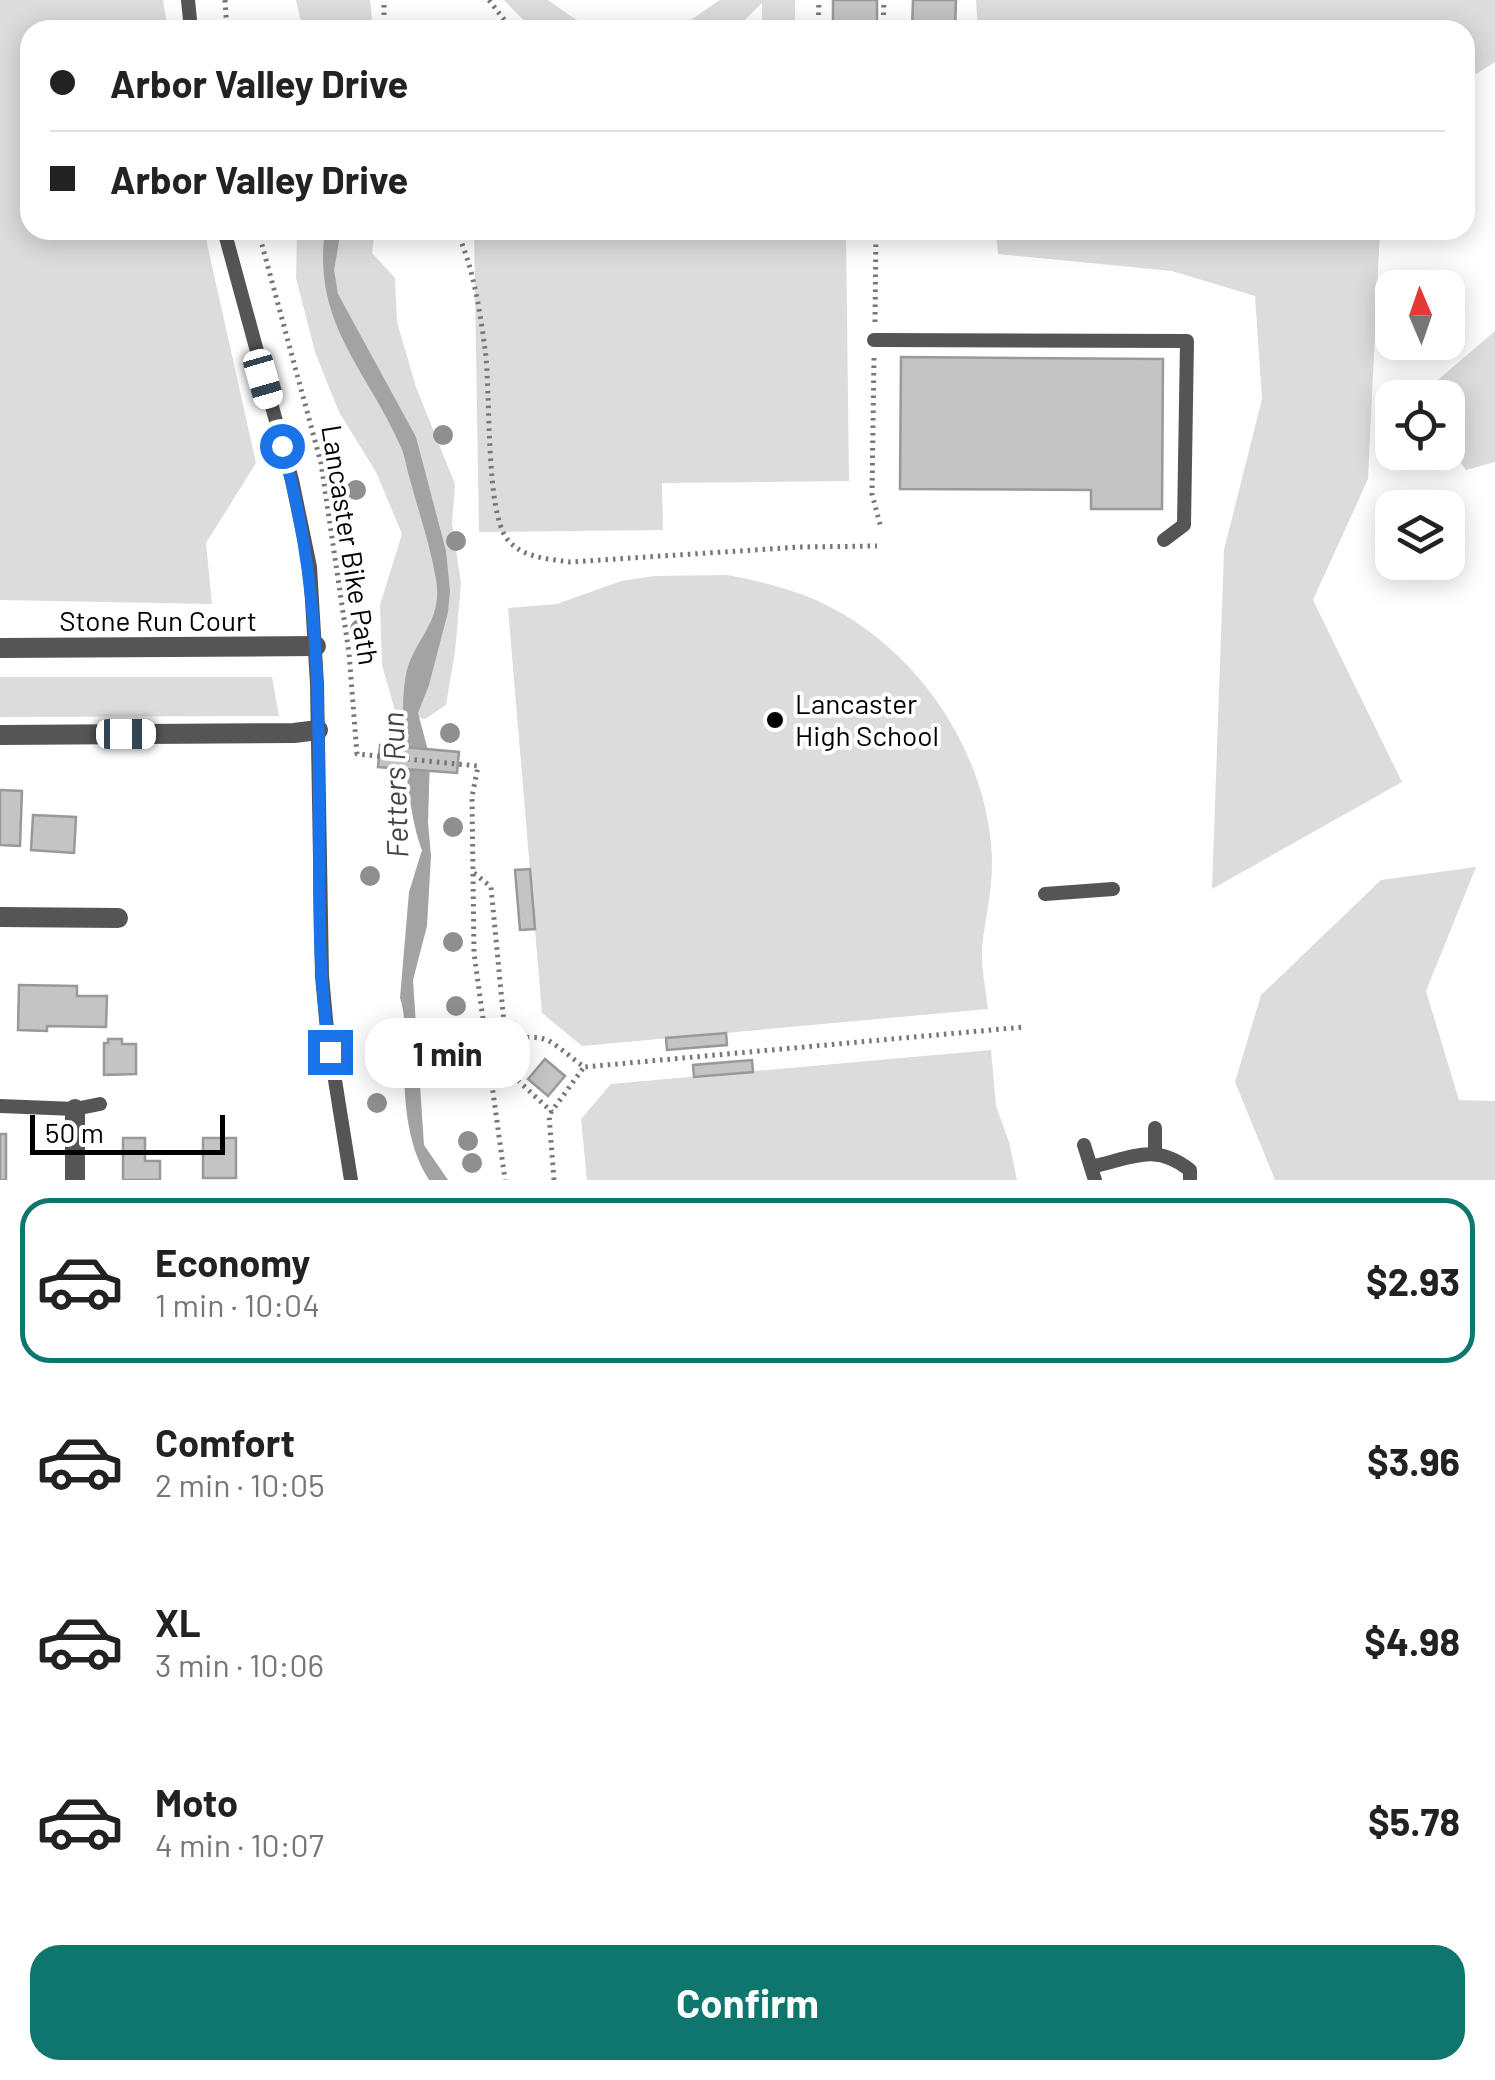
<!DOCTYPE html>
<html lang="en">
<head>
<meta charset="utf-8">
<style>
  body { margin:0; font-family:Barlow,sans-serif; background:#f2f2f2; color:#222; height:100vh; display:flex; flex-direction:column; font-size:38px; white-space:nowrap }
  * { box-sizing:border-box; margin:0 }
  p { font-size:32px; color:#767676 }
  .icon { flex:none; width:55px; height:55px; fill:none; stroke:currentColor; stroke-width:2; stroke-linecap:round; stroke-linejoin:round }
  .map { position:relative; height:1180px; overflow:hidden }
  .drawer { display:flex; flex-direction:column; background:#fff; flex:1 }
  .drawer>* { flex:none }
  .guide { position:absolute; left:20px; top:20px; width:1455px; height:220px; border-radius:30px; box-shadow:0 5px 25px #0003; display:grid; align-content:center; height:220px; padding:0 30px; background:#fff }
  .needle { width:65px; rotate:358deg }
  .buttons { position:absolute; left:1375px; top:270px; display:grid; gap:20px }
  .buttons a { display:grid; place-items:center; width:90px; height:90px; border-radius:20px; background:#fff; box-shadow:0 5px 25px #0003; font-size:50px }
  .scale { position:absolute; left:30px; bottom:25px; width:195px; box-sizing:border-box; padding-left:10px; border:5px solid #000; border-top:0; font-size:28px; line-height:35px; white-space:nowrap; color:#000; -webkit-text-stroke:8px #fff; paint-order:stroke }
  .end { position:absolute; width:45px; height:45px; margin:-22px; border:12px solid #1a73e8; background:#fff; box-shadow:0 0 0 5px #fff }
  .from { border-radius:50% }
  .bubble { position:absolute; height:70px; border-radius:30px; background:#fff; box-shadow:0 5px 25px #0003; font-size:32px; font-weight:700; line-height:70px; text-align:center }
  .car { position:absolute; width:30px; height:60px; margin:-30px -15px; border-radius:12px; box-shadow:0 0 8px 2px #0007; background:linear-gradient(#fff 24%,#345 0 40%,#fff 0 76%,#345 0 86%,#fff 0) }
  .guide b { display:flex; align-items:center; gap:35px; height:95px; font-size:38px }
  .guide b+b { border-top:2px solid #e0e0e0 }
  .guide i { width:25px; height:25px; background:#222 }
  ul { padding:18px 0 0; list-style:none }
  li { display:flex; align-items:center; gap:30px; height:165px; margin:0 20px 15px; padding:0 10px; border:5px solid transparent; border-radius:30px }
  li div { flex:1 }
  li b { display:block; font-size:38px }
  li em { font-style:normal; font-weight:700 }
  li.selected { border-color:#0f766e }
  li>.icon { width:90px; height:90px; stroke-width:1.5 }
  .button { display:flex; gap:20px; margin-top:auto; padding:20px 30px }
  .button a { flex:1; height:115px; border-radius:30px; background:#0f766e; color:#fff; font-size:40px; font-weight:700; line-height:115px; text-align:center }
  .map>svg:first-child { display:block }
  .green { fill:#dcdcdc }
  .water { fill:#a3a3a3 }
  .building { fill:#c4c4c4; stroke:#999; stroke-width:2.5 }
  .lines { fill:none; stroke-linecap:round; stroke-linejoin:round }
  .path { stroke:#777; stroke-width:5; stroke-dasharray:2.5 5; stroke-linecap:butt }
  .lane { stroke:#555; stroke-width:14 }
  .street { stroke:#555; stroke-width:20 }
  .tree { fill:#8f8f8f }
  .route { stroke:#1a73e8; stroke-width:12 }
  .poi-dot { fill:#000; stroke:#fff; stroke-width:4 }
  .labels { text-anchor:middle; stroke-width:8; stroke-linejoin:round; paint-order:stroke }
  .street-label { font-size:28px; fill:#000; stroke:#fff }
  .poi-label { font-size:28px; fill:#000; stroke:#fff; text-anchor:start }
  .water-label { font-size:30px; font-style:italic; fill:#444; stroke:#fff }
</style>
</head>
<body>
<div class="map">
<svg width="1495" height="1180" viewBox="0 0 1495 1180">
  <rect width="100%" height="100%" fill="#fff"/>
  <g class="green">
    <path d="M0 0H163L168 30H30V230H204L256 463 206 543 212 604 0 600Z"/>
    <path d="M296 0H370L373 30H303Z"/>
    <path d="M504 0H548L575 19 607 30H533Z"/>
    <path d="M720 0H795V30H762V3L735 30H660L692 19Z"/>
    <path d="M976 0H1495V62L1465 81V30H978Z"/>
    <path d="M297 230H375L372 253 395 278 397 322 416 387 455 484 452 523 461 583 455 652 446 705 425 719 395 711 382 665 380 605 402 534 376 472 339 412 315 352 296 278Z"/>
    <path d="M474 230H846L849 481 662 483 663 530 479 532Z"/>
    <path d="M996 230H1380L1368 479 1313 600 1402 782 1212 889 1224 550 1262 399 1255 296 1172 271 998 254Z"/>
    <path d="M1495 331V462L1466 470 1448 444V398L1418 397Z"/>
    <path d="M728 575C758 581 788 588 816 600 910 642 981 740 991 843 995 883 986 911 982 948 981 968 986 990 988 1009L582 1046 542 1013 508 608 557 604 621 581 654 576Z"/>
    <path d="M0 677H272L279 716 0 717Z"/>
    <path d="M1476 867 1426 991 1459 1100 1495 1101V1180H1275L1235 1082 1261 995 1381 880Z"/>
    <path d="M991 1050 996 1106 1009 1142 1017 1180H587L581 1119 611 1084Z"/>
  </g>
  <path class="water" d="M325 230H341L334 270 338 294 416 437 446 551 450 591 448 612 429 685 418 713 430 758 428 822 431 856 427 926 413 980 424 1145 448 1180H429C405 1142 404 1096 404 1052 404 1033 406 1016 400 998L409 892 422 850C407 813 397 708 407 670 417 636 443 621 436 579 430 544 418 510 409 476 406 466 405 456 401 447 367 369 312 324 325 230Z"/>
  <g class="building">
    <rect x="833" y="0" width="44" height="30"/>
    <path d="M913 0H956L955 30H912Z"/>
    <path d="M901 357 1163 359 1162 509H1091V490L900 489Z"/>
    <path d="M380 745 459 752 457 773 378 767Z"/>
    <path d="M0 790 22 791 20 846 0 845Z"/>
    <path d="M33 815 76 817 74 853 31 850Z"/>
    <path d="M530 869 535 929 520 930 515 870Z"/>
    <path d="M19 985 77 986V996H107L106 1027 47 1026V1031L18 1030Z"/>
    <path d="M726 1033 727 1045 667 1050 666 1038Z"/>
    <path d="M108 1039H122V1044H136V1074L104 1075V1043H108Z"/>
    <path d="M545 1059 565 1076 548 1096 528 1079Z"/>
    <path d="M752 1060 753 1072 694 1077 693 1065Z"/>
    <rect x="0" y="1134" width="6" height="46"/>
    <path d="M123 1138H145V1161H160V1180H123Z"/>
    <rect x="203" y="1138" width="33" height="40"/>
  </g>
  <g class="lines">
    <g class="path">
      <path d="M225 0 227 30"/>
      <path d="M489 0 512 30"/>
      <path d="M384 30V0"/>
      <path d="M818 30 819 0"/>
      <path d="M883 30 884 0"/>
      <path d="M258 230 321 463 349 653 357 754 478 766 472 797 474 953 505 1180"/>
      <path d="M456 230C473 265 480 311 485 349 491 390 485 510 507 539 522 558 549 559 570 562L800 547 877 546"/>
      <path d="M875 322 876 230"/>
      <path d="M874 358 872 494 881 528"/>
      <path d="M474 873 491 887 504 1023C516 1046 530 1032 549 1041 561 1048 573 1059 584 1067L1024 1027"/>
      <path d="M518 1039 511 1074 552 1112"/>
      <path d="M554 1180 549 1115 584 1067"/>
    </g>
    <g class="lane">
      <path d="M188 0 191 30"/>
      <path d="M224 230 292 480 310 567 317 684 322 976 327 1030 351 1180"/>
      <path d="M874 340 1187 341 1184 525 1164 540"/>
      <path d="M1045 894 1113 889"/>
      <path d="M0 1106 75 1109 100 1104"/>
      <path d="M1155 1128V1152"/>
      <path d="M1084 1145 1095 1180"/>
      <path d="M1091 1167C1132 1158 1154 1142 1190 1170V1180"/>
    </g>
    <g class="street">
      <path d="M0 648 316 646"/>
      <path d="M0 735 294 733 318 730"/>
      <path d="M0 917 118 918"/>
      <path d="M75 1180V1109"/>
    </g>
  </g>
  <g class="tree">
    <circle cx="443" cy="435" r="10"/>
    <circle cx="356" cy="490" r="10"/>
    <circle cx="456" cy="541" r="10"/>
    <circle cx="360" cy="629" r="10"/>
    <circle cx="450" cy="733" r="10"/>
    <circle cx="453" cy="827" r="10"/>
    <circle cx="370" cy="876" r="10"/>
    <circle cx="453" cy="942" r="10"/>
    <circle cx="456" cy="1006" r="10"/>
    <circle cx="377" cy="1103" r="10"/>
    <circle cx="468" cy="1141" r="10"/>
    <circle cx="472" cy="1163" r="10"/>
  </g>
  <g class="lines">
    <path class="route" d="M282 446C321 581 319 709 319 847 319 916 319 984 330 1052"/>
  </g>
  <circle class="poi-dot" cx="775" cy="720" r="10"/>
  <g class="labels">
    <g class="street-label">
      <text transform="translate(350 545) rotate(81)" y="10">Lancaster Bike Path</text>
      <text x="158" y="631">Stone Run Court</text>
    </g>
    <g class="poi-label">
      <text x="795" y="714">Lancaster<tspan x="795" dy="32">High School</tspan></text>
    </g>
    <g class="water-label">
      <text transform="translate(396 785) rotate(-92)" y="10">Fetters Run</text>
    </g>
  </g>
</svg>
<div class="buttons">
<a><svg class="needle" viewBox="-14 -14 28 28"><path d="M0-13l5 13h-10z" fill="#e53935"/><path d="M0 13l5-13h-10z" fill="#767676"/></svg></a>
<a><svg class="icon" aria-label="locate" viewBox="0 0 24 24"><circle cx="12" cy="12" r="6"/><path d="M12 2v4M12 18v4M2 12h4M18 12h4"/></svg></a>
<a><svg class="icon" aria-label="layers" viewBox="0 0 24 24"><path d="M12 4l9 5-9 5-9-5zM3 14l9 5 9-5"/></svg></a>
</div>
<div class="scale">50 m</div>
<i class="end from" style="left:282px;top:446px"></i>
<i class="end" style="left:330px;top:1052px"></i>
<div class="bubble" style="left:365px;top:1018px;width:165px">1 min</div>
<i class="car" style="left:263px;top:379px;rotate:164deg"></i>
<i class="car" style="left:126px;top:734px;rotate:90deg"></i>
<div class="guide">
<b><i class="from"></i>Arbor Valley Drive</b>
<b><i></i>Arbor Valley Drive</b>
</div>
</div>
<section class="drawer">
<ul>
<li class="selected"><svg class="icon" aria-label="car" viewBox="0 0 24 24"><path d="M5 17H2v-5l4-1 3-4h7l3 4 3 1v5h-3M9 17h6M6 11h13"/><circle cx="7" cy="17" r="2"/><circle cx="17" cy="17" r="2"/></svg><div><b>Economy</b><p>1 min · 10:04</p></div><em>$2.93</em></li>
<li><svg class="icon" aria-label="car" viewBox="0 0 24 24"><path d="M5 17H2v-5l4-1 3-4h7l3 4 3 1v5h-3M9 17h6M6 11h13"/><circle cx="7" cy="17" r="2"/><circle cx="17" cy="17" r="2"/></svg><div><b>Comfort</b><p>2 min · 10:05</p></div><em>$3.96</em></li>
<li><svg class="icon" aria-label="car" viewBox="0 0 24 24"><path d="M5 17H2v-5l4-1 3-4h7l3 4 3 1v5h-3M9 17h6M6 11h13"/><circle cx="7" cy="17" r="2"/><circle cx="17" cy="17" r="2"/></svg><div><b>XL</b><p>3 min · 10:06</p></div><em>$4.98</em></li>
<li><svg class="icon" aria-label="car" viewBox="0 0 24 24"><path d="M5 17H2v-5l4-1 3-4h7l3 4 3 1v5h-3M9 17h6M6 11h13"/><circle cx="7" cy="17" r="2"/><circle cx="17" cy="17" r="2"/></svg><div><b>Moto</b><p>4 min · 10:07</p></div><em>$5.78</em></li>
</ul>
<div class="button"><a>Confirm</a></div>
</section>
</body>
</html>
